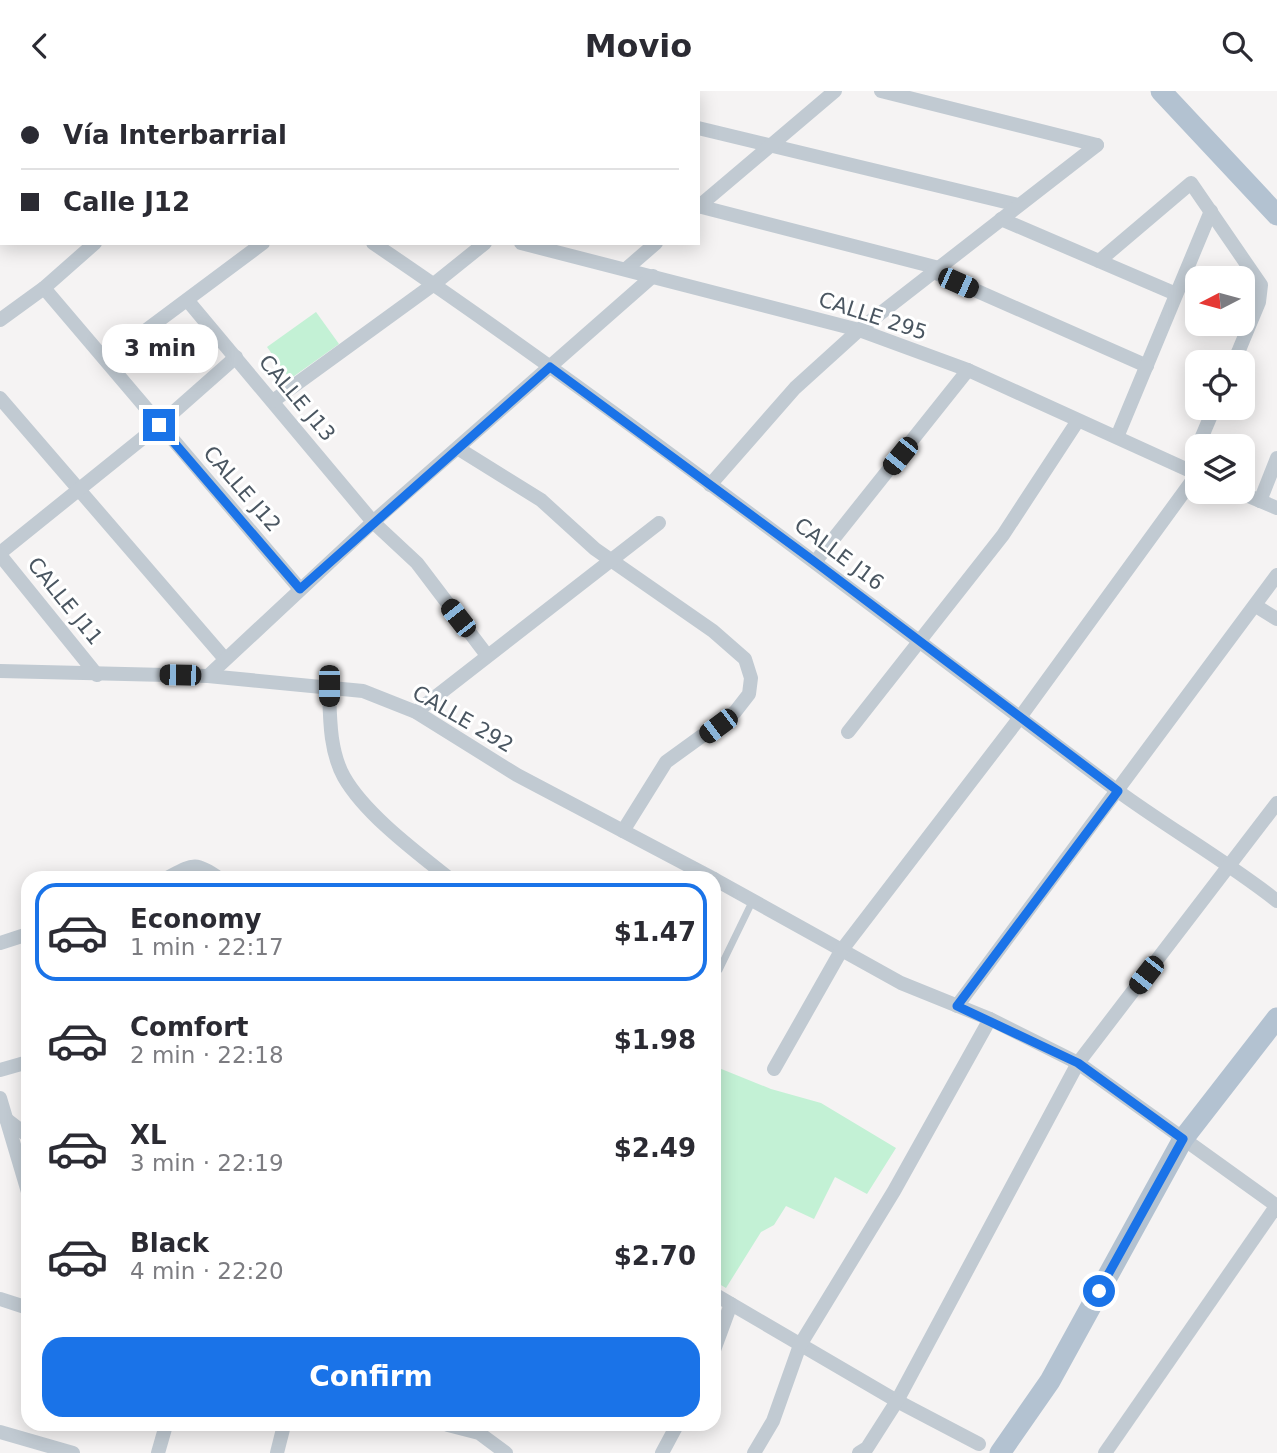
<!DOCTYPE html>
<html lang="en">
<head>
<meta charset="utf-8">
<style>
  body { margin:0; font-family:"DejaVu Sans",sans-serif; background:#f2f2f3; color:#2b2b33; height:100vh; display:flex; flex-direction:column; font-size:26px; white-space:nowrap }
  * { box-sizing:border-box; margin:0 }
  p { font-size:23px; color:#7c7c81 }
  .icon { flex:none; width:38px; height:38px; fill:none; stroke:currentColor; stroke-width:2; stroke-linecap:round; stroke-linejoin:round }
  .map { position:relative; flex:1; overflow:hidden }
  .sheet { position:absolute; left:21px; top:780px; width:700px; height:560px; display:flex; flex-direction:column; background:#fff; border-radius:21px; box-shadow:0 4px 18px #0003 }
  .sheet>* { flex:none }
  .hud { position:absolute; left:0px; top:0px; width:700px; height:154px; box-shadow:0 4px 18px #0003; display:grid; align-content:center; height:154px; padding:0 21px; background:#fff }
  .needle { width:46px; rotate:264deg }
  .controls { position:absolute; left:1185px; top:175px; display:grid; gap:14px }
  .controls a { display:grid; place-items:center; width:70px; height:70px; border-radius:14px; background:#fff; box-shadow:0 4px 18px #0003; font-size:35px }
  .end { position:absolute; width:32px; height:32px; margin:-16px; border:9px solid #1a73e8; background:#fff; box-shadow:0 0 0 4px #fff }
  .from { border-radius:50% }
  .bubble { position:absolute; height:49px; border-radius:21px; background:#fff; box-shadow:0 4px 18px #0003; font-size:23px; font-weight:700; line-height:49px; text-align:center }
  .car { position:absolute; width:21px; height:42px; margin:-21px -10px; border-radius:9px; box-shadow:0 0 5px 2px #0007; background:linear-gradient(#222 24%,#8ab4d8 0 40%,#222 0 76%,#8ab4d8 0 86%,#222 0) }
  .hud b { display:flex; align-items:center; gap:24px; height:66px; font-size:26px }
  .hud b+b { border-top:2px solid #e1e1e2 }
  .hud i { width:18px; height:18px; background:#2b2b33 }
  ul { padding:12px 0 0; list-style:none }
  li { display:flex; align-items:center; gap:21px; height:98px; margin:0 14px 10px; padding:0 7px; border:4px solid transparent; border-radius:21px }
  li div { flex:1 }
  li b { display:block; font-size:26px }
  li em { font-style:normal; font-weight:700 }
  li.active { border-color:#1a73e8 }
  li>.icon { width:63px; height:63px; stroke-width:1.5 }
  .primary-button { display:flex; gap:14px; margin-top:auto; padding:14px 21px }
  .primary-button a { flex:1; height:80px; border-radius:21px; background:#1a73e8; color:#fff; font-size:28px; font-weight:700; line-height:80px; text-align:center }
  header { display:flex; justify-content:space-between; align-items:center; height:91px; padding:0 21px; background:#fff; font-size:32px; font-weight:700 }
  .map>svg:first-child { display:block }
  .green { fill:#c3f1d5 }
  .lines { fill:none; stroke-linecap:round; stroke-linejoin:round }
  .lane { stroke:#c1cad2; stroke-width:7 }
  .street { stroke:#c1cad2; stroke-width:14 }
  .primary { stroke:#b3c2d1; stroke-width:21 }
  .route { stroke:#1a73e8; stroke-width:9 }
  .labels { text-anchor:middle; stroke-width:6; stroke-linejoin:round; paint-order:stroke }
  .street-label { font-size:21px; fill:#4a5661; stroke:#fff }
</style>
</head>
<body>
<header><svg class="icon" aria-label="back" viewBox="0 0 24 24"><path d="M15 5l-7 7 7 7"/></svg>Movio<svg class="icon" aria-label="search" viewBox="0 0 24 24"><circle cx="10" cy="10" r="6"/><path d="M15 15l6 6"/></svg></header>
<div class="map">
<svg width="1277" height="1362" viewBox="0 0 1277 1362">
  <rect width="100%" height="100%" fill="#f5f3f3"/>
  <g class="green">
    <path d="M316 221 339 253 290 288 267 256Z"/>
    <path d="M714 975 771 998 821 1012 896 1057 867 1103 835 1086 814 1128 786 1115 774 1134 761 1141 726 1197 714 1190Z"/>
  </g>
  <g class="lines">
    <path class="lane" d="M719 879 753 809"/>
    <g class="street">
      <path d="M86 0 89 2"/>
      <path d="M560 0 566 2"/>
      <path d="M881 0 1097 54"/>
      <path d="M526 2 528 0"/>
      <path d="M698 37 1018 114"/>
      <path d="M0 64 2 65"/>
      <path d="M698 115 939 177"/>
      <path d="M698 116 835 0"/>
      <path d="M1001 128 1176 203"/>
      <path d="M373 152C627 324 869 514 1115 698 1168 737 1225 769 1277 810"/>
      <path d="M521 152 859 239 968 279 1197 383"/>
      <path d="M1099 170 1191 92 1261 194 1259 211 1234 271"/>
      <path d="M626 178 656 152"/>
      <path d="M934 181 1147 275"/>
      <path d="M44 197 300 498"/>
      <path d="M188 210 373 431 417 472 486 563"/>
      <path d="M0 229 44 197 95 152"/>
      <path d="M106 269 263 152"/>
      <path d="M0 307 225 568"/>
      <path d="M273 310 434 193 485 152"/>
      <path d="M1117 346 1211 120"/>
      <path d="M1198 355 1214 317"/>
      <path d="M459 358 541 409 595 458 713 540 745 568 751 587 749 603 735 621 666 671 623 740"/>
      <path d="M710 394 795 297 859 239 1097 54"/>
      <path d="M1239 401 1277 417"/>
      <path d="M1260 410 1277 367"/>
      <path d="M0 462 159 334 236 266"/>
      <path d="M0 464 97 584"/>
      <path d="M815 471 968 279"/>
      <path d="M1256 515 1277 528"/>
      <path d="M0 580 208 585 363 600 416 621 517 684 714 788"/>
      <path d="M208 585 373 431 653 185"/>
      <path d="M329 595C330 625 329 659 344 686 365 723 416 761 450 788"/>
      <path d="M416 621 659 432"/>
      <path d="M848 641 1003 444 1077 331"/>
      <path d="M165 788C192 774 194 769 220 788"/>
      <path d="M714 788 901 892 990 928 1078 972 1277 1115"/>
      <path d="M0 852 28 843"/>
      <path d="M957 915 1277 484"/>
      <path d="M774 978 841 860 1021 625 1197 383"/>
      <path d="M0 979 28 971"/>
      <path d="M0 1007 28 1101"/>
      <path d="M6 1028 28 1045"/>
      <path d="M714 1203 897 1310 979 1353"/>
      <path d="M0 1208 28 1217"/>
      <path d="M714 1259 731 1213"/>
      <path d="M448 1334 479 1342 506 1362"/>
      <path d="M0 1341 73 1362"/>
      <path d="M158 1362 166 1334"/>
      <path d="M277 1362 284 1334"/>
      <path d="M662 1362 677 1334"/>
      <path d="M754 1362 773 1330 800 1254 894 1100 990 928"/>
      <path d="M859 1362 867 1357 897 1310 1078 972 1277 712"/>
      <path d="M1105 1362 1277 1114"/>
    </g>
    <g class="primary">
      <path d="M1161 0 1277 124"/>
      <path d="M1000 1362 1050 1290 1183 1048 1277 927"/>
    </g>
  </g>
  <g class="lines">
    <path class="route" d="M159 334 300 498 550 276 815 471 1118 700 957 915 1078 972 1183 1048 1099 1200"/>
  </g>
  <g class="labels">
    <g class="street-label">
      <text transform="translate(873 225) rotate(18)" y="7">CALLE 295</text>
      <text transform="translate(297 307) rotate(50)" y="7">CALLE J13</text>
      <text transform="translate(242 398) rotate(49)" y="7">CALLE J12</text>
      <text transform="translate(839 463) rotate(37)" y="7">CALLE J16</text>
      <text transform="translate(65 510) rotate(51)" y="7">CALLE J11</text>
      <text transform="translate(463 628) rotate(30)" y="7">CALLE 292</text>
    </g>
  </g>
</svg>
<div class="controls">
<a><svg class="needle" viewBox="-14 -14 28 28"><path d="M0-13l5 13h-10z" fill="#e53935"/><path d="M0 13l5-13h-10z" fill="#7c7c81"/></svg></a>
<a><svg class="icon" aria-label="locate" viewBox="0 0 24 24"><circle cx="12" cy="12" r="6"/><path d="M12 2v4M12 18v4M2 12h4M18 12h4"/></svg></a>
<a><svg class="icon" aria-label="layers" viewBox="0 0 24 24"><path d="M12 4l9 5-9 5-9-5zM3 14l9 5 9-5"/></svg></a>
</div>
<i class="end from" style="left:1099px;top:1200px"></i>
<i class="end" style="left:159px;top:334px"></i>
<div class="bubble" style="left:102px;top:233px;width:116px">3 min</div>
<i class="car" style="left:958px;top:192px;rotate:114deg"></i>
<i class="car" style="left:900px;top:365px;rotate:219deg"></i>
<i class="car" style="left:458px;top:527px;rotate:322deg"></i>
<i class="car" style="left:180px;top:584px;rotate:271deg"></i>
<i class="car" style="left:329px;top:595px;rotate:180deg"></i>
<i class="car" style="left:718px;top:635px;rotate:233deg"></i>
<i class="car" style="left:1146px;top:884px;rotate:218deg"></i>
<div class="hud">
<b><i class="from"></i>Vía Interbarrial</b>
<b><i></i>Calle J12</b>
</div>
<section class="sheet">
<ul>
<li class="active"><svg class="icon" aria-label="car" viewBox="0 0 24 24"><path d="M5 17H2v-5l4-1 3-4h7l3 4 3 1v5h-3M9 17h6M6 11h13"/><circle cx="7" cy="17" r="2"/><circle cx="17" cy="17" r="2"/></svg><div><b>Economy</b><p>1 min · 22:17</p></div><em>$1.47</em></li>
<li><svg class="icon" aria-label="car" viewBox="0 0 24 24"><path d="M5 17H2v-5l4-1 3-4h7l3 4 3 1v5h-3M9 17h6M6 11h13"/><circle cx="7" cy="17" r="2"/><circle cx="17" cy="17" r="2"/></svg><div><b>Comfort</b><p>2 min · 22:18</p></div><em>$1.98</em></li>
<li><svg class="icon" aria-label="car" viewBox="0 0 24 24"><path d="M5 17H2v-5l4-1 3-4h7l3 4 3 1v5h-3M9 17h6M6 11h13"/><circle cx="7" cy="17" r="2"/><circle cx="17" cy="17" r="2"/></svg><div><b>XL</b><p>3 min · 22:19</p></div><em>$2.49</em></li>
<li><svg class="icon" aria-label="car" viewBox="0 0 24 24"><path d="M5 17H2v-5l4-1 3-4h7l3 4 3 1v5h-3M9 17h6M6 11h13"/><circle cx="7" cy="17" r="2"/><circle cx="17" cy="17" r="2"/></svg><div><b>Black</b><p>4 min · 22:20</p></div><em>$2.70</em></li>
</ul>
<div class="primary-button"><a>Confirm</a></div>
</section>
</div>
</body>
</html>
